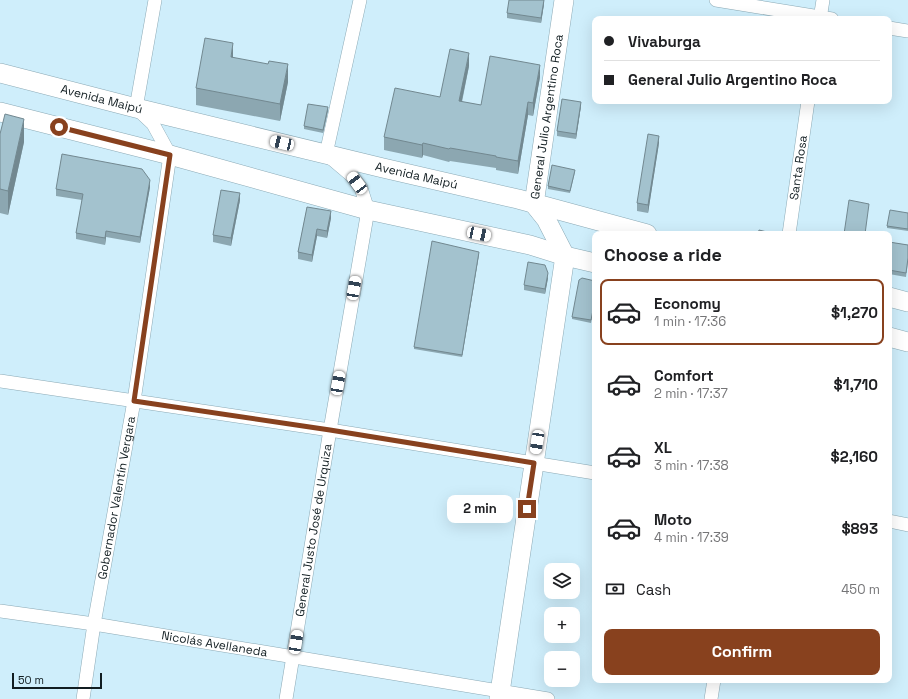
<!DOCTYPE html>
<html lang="en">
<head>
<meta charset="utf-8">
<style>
  body { margin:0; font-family:"Space Grotesk",sans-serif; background:#f2f2f2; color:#202124; height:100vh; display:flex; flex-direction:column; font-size:15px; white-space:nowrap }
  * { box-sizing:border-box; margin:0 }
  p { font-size:13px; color:#757577 }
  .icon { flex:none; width:22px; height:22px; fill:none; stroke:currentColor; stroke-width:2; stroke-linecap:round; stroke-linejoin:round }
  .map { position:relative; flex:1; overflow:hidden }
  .side { position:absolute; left:592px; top:231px; width:300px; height:452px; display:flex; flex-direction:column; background:#fff; border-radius:8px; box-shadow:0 4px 16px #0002 }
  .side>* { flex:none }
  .banner { position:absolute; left:592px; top:16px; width:300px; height:88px; border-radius:8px; box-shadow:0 4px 16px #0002; display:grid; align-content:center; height:88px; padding:0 12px; background:#fff }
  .controls { position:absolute; left:544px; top:563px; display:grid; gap:8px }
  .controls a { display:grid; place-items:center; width:36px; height:36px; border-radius:8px; background:#fff; box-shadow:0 4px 16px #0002; font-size:20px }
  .scale { position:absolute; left:12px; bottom:10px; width:90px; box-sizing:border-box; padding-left:4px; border:2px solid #111d21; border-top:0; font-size:11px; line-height:14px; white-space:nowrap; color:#111d21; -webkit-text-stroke:3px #cfeefb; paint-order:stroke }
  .end { position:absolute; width:18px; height:18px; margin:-9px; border:5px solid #88411e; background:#fff; box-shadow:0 0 0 2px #fff }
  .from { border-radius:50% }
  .bubble { position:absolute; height:28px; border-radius:8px; background:#fff; box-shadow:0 4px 16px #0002; font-size:13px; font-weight:700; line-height:28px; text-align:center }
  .car { position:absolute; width:12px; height:24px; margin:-12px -6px; border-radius:5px; box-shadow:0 0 3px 1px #0007; background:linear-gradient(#fff 24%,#345 0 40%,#fff 0 76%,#345 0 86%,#fff 0) }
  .banner b { display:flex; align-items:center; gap:14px; height:38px; font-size:15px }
  .banner b+b { border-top:1px solid #e0e0e0 }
  .banner i { width:10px; height:10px; background:#202124 }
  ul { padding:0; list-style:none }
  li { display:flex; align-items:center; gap:12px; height:66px; margin:0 8px 6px; padding:0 4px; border:2px solid transparent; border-radius:8px }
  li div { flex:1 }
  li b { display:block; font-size:15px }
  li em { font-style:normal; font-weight:700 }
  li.on { border-color:#88411e }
  li>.icon { width:36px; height:36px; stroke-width:1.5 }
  h2 { padding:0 12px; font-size:18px; line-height:48px }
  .pay { display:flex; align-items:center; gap:10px; height:44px; padding:0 12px; font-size:15px }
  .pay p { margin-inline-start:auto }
  .primary-button { display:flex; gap:8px; margin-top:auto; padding:8px 12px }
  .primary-button a { flex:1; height:46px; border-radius:8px; background:#88411e; color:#fff; font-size:16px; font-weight:700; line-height:46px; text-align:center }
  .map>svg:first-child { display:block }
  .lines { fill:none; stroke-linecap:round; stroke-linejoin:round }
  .street-casing { stroke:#8ba9b5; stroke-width:14 }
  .secondary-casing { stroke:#8ba9b5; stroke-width:20 }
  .street { stroke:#fff; stroke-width:13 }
  .secondary { stroke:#fff; stroke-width:19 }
  .wall { fill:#8ca7b1 }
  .shaded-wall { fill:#728890 }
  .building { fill:#a3c2ce; stroke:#728890 }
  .route { stroke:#88411e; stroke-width:5 }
  .labels { text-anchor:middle; stroke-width:3; stroke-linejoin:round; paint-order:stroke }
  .street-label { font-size:12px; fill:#111d21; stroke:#cfeefb }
</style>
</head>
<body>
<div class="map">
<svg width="908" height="699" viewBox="0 0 908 699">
  <rect width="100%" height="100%" fill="#cfeefb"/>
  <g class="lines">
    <g class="street-casing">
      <g id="street">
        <path d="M716 0 832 19"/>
        <path d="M820 19 823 0"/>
        <path d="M889 28 908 31"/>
        <path id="s1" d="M789 234 808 101"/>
        <path d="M0 381 330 430 595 473"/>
        <path d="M889 521 908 525"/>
        <path id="s2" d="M0 611 94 624 548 699"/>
        <path id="s3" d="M83 699 94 624 134 401 170 155 153 124 136 108 155 0"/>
        <path id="s4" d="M286 699 330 430 368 210 361 188 352 176 326 154 360 0"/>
        <path d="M711 699 714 680"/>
      </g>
    </g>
    <g class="secondary-casing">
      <g id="secondary">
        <path id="s5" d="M0 73 136 108 383 168 518 199 647 234"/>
        <path d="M0 112 170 155 368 210 530 245 565 256 595 263"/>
        <path d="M889 297 908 302"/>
        <path d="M889 337 908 342"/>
        <path id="s6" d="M499 699 565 256 546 219 534 204 564 0"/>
      </g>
    </g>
    <use href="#street" class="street"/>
    <use href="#secondary" class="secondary"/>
  </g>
  <g class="wall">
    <path d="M544 4 541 23 507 18V13Z"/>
    <path d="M233 57 288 82 280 121 196 105V88Z"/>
    <path d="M469 66 462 102 481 105 540 77 533 116 528 115 518 174 496 170V168L450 161 449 162 423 155 422 158 384 150V137L440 97Z"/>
    <path d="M581 106 576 139 557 136V131Z"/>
    <path d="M328 110 323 133 304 129V126Z"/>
    <path d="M0 134 24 142 8 215 0 213Z"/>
    <path d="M659 143 648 213 637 211V203Z"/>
    <path d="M575 172 570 193 548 189V186Z"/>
    <path d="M150 187 140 243 106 237 105 245 76 239V233L82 200 56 196V189Z"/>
    <path d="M240 200 231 246 213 242V235Z"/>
    <path d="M307 207 331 218 327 238 317 236 312 262 298 259V252Z"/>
    <path d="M908 213V231L887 228V226Z"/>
    <path d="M889 242 908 245V262L906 277 889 274Z"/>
    <path d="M479 254 462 357 414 349V347Z"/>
    <path d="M548 278 545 294 524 290V285Z"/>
    <path d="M595 281V303L591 323 572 319V317Z"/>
  </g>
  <g class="shaded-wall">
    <path d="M544 0V4L541 23V18Z"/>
    <path d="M233 43V61L231 57Z"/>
    <path d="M469 53V66L459 114V101Z"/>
    <path d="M288 64V82L280 121V104Z"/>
    <path d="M540 65V77L533 116V103Z"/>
    <path d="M528 102V115L518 174V161Z"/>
    <path d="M581 102V106L576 139V134Z"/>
    <path d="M328 107V110L323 133V130Z"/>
    <path d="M24 119V142L8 215V191Z"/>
    <path d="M659 136V143L648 213V205Z"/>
    <path d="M423 143V155L422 158V145Z"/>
    <path d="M150 180V187L140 243V237Z"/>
    <path d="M240 193V200L231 246V238Z"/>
    <path d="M331 211V218L327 238V231Z"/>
    <path d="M317 229V236L312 262V255Z"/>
    <path d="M106 231V237L105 245V238Z"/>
    <path d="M479 252V254L462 357V355Z"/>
    <path d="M548 273V278L545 294V289Z"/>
  </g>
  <g class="building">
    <path d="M509 0H544L541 18 507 13Z"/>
    <path d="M205 38 233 43 231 57 268 64 269 61 288 64 280 104 196 88Z"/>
    <path d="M450 49 469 53 459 101 481 105 490 56 540 65 533 103 528 102 518 161 496 157V156L450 148 449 149 423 143 422 145 384 137 395 88 440 97Z"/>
    <path d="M562 99 581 102 576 134 557 131Z"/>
    <path d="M308 104 328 107 323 130 304 126Z"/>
    <path d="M5 114 24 119 8 191 0 189V134Z"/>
    <path d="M648 134 659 136 648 205 637 203Z"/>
    <path d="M62 154 142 169 150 180 140 237 106 231 105 238 76 233 83 194 56 189Z"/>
    <path d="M552 165 575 170 570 191 548 186Z"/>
    <path d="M221 190 240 193 231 238 213 235Z"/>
    <path d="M849 200 869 204 865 234H844Z"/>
    <path d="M307 207 331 211 327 231 317 229 312 255 298 252Z"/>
    <path d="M890 210 908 213V229L887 226Z"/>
    <path d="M759 230 775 234H758Z"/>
    <path d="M432 241 479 252 462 355 414 347Z"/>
    <path d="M889 242 908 245V258L906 273 889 270Z"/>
    <path d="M528 262 545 265 548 273 545 289 524 285Z"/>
    <path d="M582 278 595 281V300L591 320 572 317 579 280Z"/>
  </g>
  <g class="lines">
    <path class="route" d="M59 127 170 155 134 401 330 430 534 463 527 509"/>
  </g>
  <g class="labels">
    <g class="street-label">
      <text dy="4" stroke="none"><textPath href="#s5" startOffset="105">Avenida Maipú</textPath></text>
      <text dy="4" stroke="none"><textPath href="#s6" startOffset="597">General Julio Argentino Roca</textPath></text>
      <text dy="4" stroke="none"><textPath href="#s1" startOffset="67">Santa Rosa</textPath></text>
      <text dy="4" stroke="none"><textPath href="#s5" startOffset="429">Avenida Maipú</textPath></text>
      <text dy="4" stroke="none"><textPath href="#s3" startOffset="204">Gobernador Valentín Vergara</textPath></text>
      <text dy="4" stroke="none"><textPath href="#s4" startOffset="171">General Justo José de Urquiza</textPath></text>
      <text dy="4" stroke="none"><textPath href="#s2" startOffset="217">Nicolás Avellaneda</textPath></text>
    </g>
  </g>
</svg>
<div class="controls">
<a><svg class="icon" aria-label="layers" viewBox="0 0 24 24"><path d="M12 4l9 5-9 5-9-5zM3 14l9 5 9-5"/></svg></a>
<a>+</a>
<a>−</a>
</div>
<div class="scale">50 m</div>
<i class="end from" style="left:59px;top:127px"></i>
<i class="end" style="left:527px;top:509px"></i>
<div class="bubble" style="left:447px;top:495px;width:66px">2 min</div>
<i class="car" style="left:282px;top:143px;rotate:283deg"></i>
<i class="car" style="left:357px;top:183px;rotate:323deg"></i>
<i class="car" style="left:479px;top:234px;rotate:102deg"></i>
<i class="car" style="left:354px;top:288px;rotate:10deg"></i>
<i class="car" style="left:338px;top:383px;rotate:10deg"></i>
<i class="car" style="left:537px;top:442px;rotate:189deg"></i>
<i class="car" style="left:296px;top:642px;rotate:9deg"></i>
<div class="banner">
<b><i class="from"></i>Vivaburga</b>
<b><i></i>General Julio Argentino Roca</b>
</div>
<section class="side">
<h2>Choose a ride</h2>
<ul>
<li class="on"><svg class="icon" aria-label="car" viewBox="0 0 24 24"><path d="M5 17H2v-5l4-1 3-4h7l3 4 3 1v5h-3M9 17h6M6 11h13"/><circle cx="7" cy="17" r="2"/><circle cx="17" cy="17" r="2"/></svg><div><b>Economy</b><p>1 min · 17:36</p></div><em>$1,270</em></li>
<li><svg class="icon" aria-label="car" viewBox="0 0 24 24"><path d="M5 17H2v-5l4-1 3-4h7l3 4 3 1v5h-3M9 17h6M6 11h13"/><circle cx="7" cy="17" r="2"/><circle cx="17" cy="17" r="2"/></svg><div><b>Comfort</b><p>2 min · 17:37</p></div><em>$1,710</em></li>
<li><svg class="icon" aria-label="car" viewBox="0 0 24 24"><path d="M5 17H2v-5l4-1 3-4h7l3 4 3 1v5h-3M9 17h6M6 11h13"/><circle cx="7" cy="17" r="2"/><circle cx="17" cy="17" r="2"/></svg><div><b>XL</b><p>3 min · 17:38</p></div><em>$2,160</em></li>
<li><svg class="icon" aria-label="car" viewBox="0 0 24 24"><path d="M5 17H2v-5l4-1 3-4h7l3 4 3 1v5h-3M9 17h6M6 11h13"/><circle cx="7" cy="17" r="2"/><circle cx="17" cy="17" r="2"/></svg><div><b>Moto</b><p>4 min · 17:39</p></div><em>$893</em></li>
</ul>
<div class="pay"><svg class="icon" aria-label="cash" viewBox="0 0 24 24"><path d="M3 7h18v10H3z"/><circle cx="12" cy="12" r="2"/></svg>Cash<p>450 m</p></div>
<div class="primary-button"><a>Confirm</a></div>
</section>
</div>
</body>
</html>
